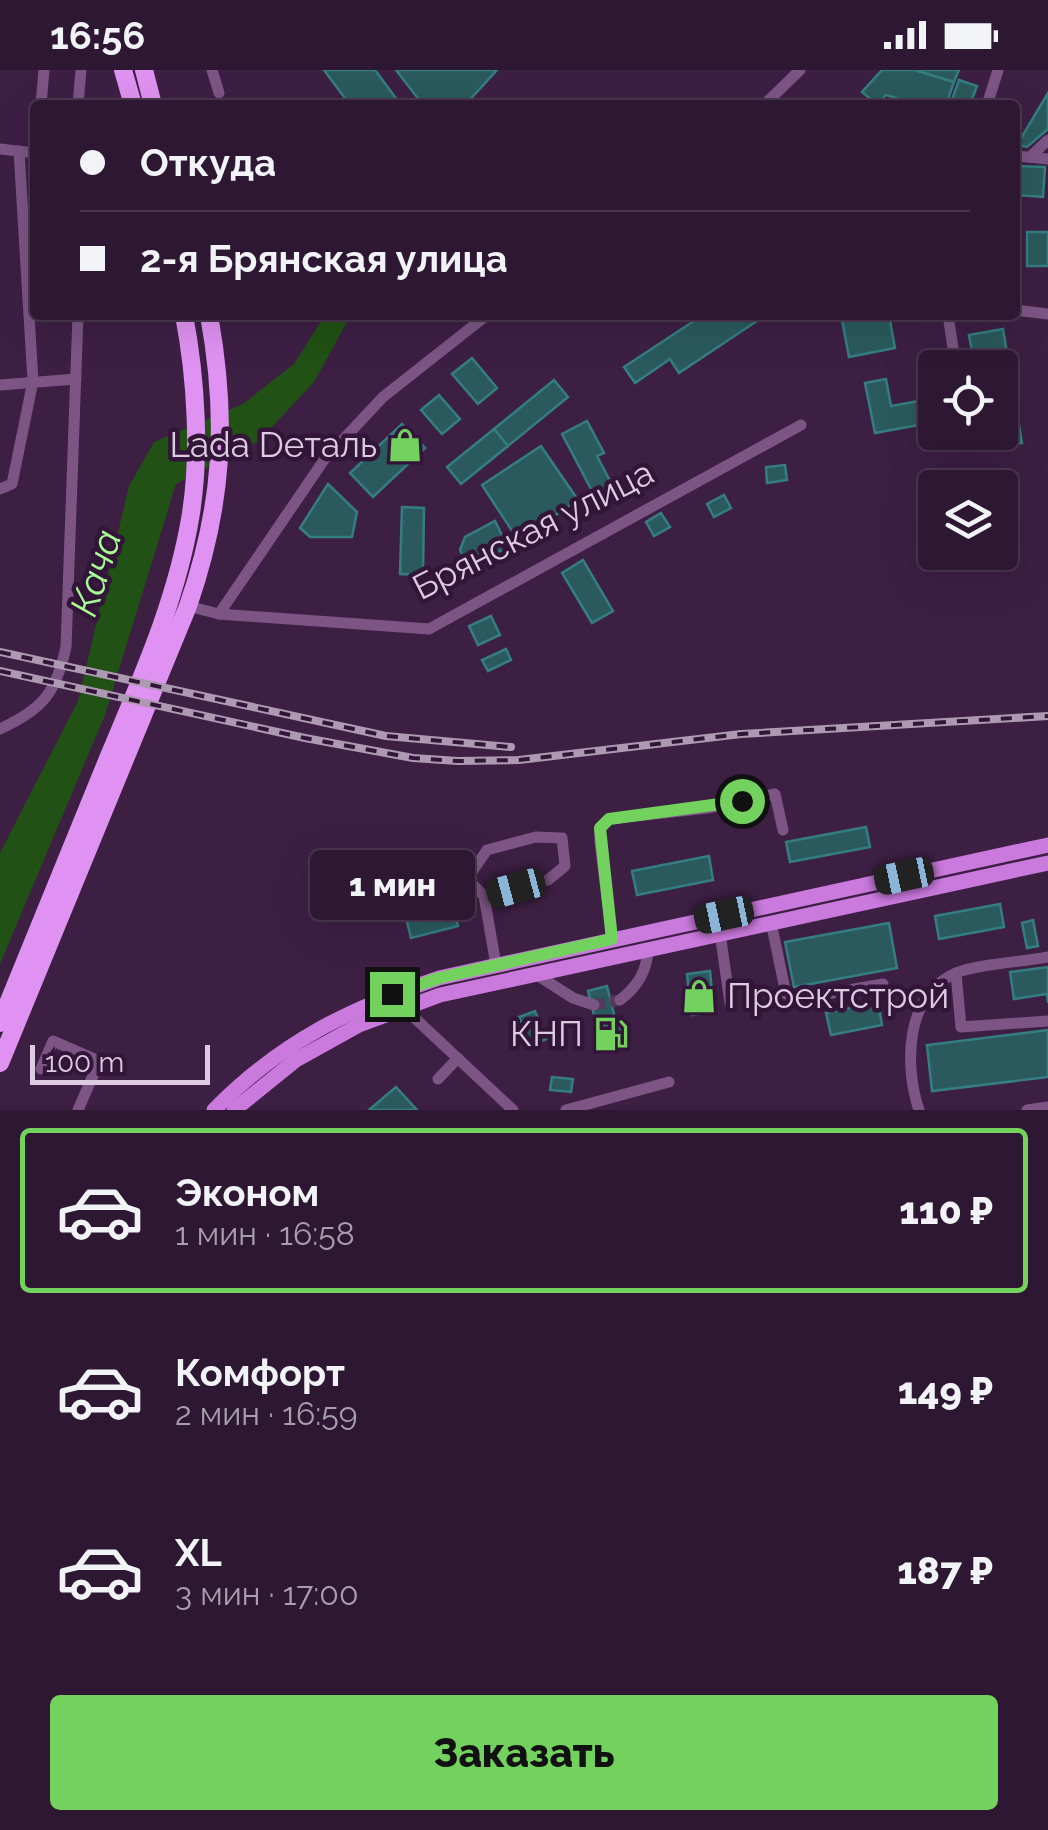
<!DOCTYPE html>
<html lang="ru">
<head>
<meta charset="utf-8">
<style>
  body { margin:0; font-family:Raleway,sans-serif; background:#36203b; color:#f1f3f6; height:100vh; display:flex; flex-direction:column; font-size:38px; white-space:nowrap }
  * { box-sizing:border-box; margin:0 }
  p { font-size:32px; color:#a79fac }
  .icon { flex:none; width:55px; height:55px; fill:none; stroke:currentColor; stroke-width:2; stroke-linecap:round; stroke-linejoin:round }
  .map { position:relative; height:1040px; overflow:hidden }
  .side { display:flex; flex-direction:column; background:#2e1733; flex:1 }
  .side>* { flex:none }
  .guide { position:absolute; left:30px; top:30px; width:990px; height:220px; border-radius:10px; box-shadow:0 10px 40px #0002,0 0 0 2px #49364e; display:grid; align-content:center; height:220px; padding:0 50px; background:#2e1733 }
  .fabs { position:absolute; left:918px; top:280px; display:grid; gap:20px }
  .fabs a { display:grid; place-items:center; width:100px; height:100px; border-radius:10px; background:#2e1733; box-shadow:0 10px 40px #0002,0 0 0 2px #49364e; font-size:50px }
  .scale { position:absolute; left:30px; bottom:25px; width:180px; box-sizing:border-box; padding-left:10px; border:5px solid #ddcbe1; border-top:0; font-size:28px; line-height:35px; white-space:nowrap; color:#ddcbe1; -webkit-text-stroke:8px #321539; paint-order:stroke }
  .end { position:absolute; width:45px; height:45px; margin:-22px; border:12px solid #73d25d; background:#111; box-shadow:0 0 0 5px #111 }
  .from { border-radius:50% }
  .bubble { position:absolute; height:70px; border-radius:10px; background:#2e1733; box-shadow:0 10px 40px #0002,0 0 0 2px #49364e; font-size:32px; font-weight:800; line-height:70px; text-align:center }
  .car { position:absolute; width:30px; height:60px; margin:-30px -15px; border-radius:12px; box-shadow:0 0 8px 2px #0007; background:linear-gradient(#222 24%,#8ab4d8 0 40%,#222 0 76%,#8ab4d8 0 86%,#222 0) }
  .guide b { display:flex; align-items:center; gap:35px; height:95px; font-size:38px }
  .guide b+b { border-top:2px solid #49364e }
  .guide i { width:25px; height:25px; background:#f1f3f6 }
  ul { padding:18px 0 0; list-style:none }
  li { display:flex; align-items:center; gap:30px; height:165px; margin:0 20px 15px; padding:0 30px; border:5px solid transparent; border-radius:10px }
  li div { flex:1 }
  li b { display:block; font-size:38px }
  li em { font-style:normal; font-weight:800 }
  li.active { border-color:#73d25d }
  li>.icon { width:90px; height:90px; stroke-width:1.5 }
  .primary-button { display:flex; gap:20px; margin-top:auto; padding:20px 50px }
  .primary-button a { flex:1; height:115px; border-radius:10px; background:#73d25d; color:#111; font-size:40px; font-weight:800; line-height:115px; text-align:center }
  .status { display:flex; justify-content:space-between; align-items:center; height:70px; padding:0 50px; background:#2e1733; direction:ltr }
  .status svg { height:28px; fill:currentColor }
  .map>svg:first-child { display:block }
  .water { fill:#215114 }
  .building { fill:#2a5a5d; stroke:#347e82; stroke-width:2.5 }
  .lines { fill:none; stroke-linecap:round; stroke-linejoin:round }
  .minor-tunnel { stroke:#55395c; stroke-width:11; stroke-dasharray:11 5.5; stroke-linecap:butt }
  .minor { stroke:#7c5585; stroke-width:11 }
  .major { stroke:#ca79dd; stroke-width:15 }
  .highway { stroke:#df92f1; stroke-width:18 }
  .rail-casing { stroke:#ae99b3; stroke-width:8 }
  .rail { stroke:#321539; stroke-width:4; stroke-dasharray:11; stroke-linecap:butt }
  .route { stroke:#73d25d; stroke-width:12 }
  .labels { text-anchor:middle; stroke-width:9; stroke-linejoin:round; paint-order:stroke }
  .poi-label { font-size:35px; fill:#ddcbe1; stroke:#321539; text-anchor:end }
  .street-label { font-size:35px; fill:#ddcbe1; stroke:#321539 }
  .water-label { font-size:38px; font-style:italic; fill:#a8fe94; stroke:#321539 }
</style>
</head>
<body>
<div class="status"><b>16:56</b><svg viewBox="0 0 49 12"><path d="M0 12V9h3v3zM5 12V6h3v6zM10 12V3h3v9zM15 12V0h3v12zM26 1h20v11H26zM47 4h2v5h-2z"/></svg></div>
<div class="map">
<svg width="1048" height="1040" viewBox="0 0 1048 1040">
  <rect width="100%" height="100%" fill="#3d1f44"/>
  <path class="water" d="M325 245H358L346 254 314 312 259 371 176 414 105 645 0 894V783L78 631 129 416 154 372 243 334 294 294Z"/>
  <g class="building">
    <path d="M324 0H375L401 35H350Z"/>
    <path d="M396 0H497L465 35H423Z"/>
    <path d="M882 0H915L954 12 946 35H918L886 25 877 35 862 22Z"/>
    <path d="M915 0H959L954 12Z"/>
    <path d="M959 10 977 16 970 35H950Z"/>
    <path d="M1048 23V59L1027 77 1017 75Z"/>
    <path d="M1015 96 1045 97 1043 127 1015 125Z"/>
    <rect x="1027" y="162" width="21" height="34"/>
    <path d="M703 245H766L679 303 670 289 635 313 624 297Z"/>
    <path d="M841 245H889L895 278 849 287Z"/>
    <path d="M1003 259 1022 373 988 379 985 362H1000V298H975L969 265Z"/>
    <path d="M472 288 497 318 478 334 452 304Z"/>
    <path d="M886 309 891 336 935 328V352L875 363 865 313Z"/>
    <path d="M554 310 568 327 508 376 494 359Z"/>
    <path d="M439 325 460 349 442 364 421 340Z"/>
    <path d="M587 351 604 383 597 386 618 426 600 436 562 364Z"/>
    <path d="M402 354 425 378 373 427 350 403Z"/>
    <path d="M494 359 508 376 461 414 447 397Z"/>
    <path d="M541 376 578 430 518 470 482 415Z"/>
    <path d="M785 395 787 410 767 413 766 397Z"/>
    <path d="M328 414 357 442 352 467H310L300 458Z"/>
    <path d="M724 425 731 438 714 447 707 434Z"/>
    <path d="M402 437 424 438 423 505 400 504Z"/>
    <path d="M661 443 670 457 654 466 646 452Z"/>
    <path d="M495 451 508 477 469 498 460 480 465 467Z"/>
    <path d="M583 490 613 541 592 553 562 503Z"/>
    <path d="M491 546 500 565 478 575 469 556Z"/>
    <path d="M506 579 511 590 488 601 482 590Z"/>
    <path d="M866 757 870 777 790 792 786 772Z"/>
    <path d="M709 786 713 810 637 825 632 801Z"/>
    <path d="M452 833 458 856 411 868 405 844Z"/>
    <path d="M1000 834 1004 857 939 869 935 846Z"/>
    <path d="M1033 850 1038 876 1027 878 1022 853Z"/>
    <path d="M889 853 897 898 794 917 785 872Z"/>
    <path d="M1048 897V933L1047 924 1014 929 1010 902Z"/>
    <path d="M710 901 714 942 691 945 687 904Z"/>
    <path d="M607 916 616 952 597 957 588 921Z"/>
    <path d="M878 932 882 955 831 965 826 943Z"/>
    <path d="M535 941 546 969 530 976 519 947Z"/>
    <path d="M619 951 624 971 602 977 597 957Z"/>
    <path d="M1048 960V1007L932 1021 927 975Z"/>
    <path d="M552 1007 573 1009 571 1022 550 1020Z"/>
    <path d="M396 1017 417 1040H369Z"/>
  </g>
  <g class="lines">
    <path class="minor-tunnel" d="M594 935 620 930"/>
    <g class="minor">
      <path d="M212 0 219 23"/>
      <path d="M41 35 44 0"/>
      <path d="M78 35 81 0"/>
      <path d="M764 35 800 0"/>
      <path d="M987 35 998 0"/>
      <path d="M0 79 35 83"/>
      <path d="M1015 86 1048 89"/>
      <path d="M1030 87 1048 70"/>
      <path d="M1015 240 1048 244"/>
      <path d="M948 245 956 298"/>
      <path d="M957 245H967"/>
      <path d="M0 315 76 309"/>
      <path d="M0 419 12 414 33 311 19 81"/>
      <path d="M188 536 219 544 429 559 801 355"/>
      <path d="M219 544 324 390 383 327 487 245"/>
      <path d="M0 659C43 639 56 623 66 577L78 245"/>
      <path d="M467 809 484 826 496 895"/>
      <path d="M415 824 467 809 487 780 536 767 562 768 565 796 548 810 484 826"/>
      <path d="M771 852 786 924 809 927 883 914"/>
      <path d="M720 863 730 933"/>
      <path d="M612 869 600 772V758L609 749 708 738 775 724 783 760"/>
      <path d="M534 903 573 928 594 935"/>
      <path d="M956 903 961 957 1048 951"/>
      <path d="M620 930C638 916 647 901 648 879"/>
      <path d="M405 939 513 1040"/>
      <path d="M41 999 53 971 97 990 98 994 78 1040"/>
      <path d="M438 1009 458 988"/>
      <path d="M566 1040 669 1012"/>
      <path d="M919 1040C904 995 905 925 956 903 978 894 1023 892 1048 887"/>
      <path d="M1027 1040 1048 1037"/>
    </g>
    <g class="major">
      <path d="M214 1040C282 971 349 939 439 908L1048 775"/>
      <path d="M234 1040 296 990 359 955 440 925 1048 793"/>
    </g>
    <g class="highway">
      <path d="M123 0 133 35"/>
      <path d="M144 0 153 35"/>
      <path d="M0 953C37 864 73 775 109 686 141 609 176 532 190 449 201 386 196 308 184 245"/>
      <path d="M0 993 188 536C223 435 228 350 209 245"/>
    </g>
    <g class="rail-casing">
      <g id="rail">
        <path d="M0 582 386 666 511 677"/>
        <path d="M0 601 305 668 413 688 458 691 519 690 741 664 1048 646"/>
      </g>
    </g>
    <use href="#rail" class="rail"/>
  </g>
  <g class="lines">
    <path class="route" d="M392 924 439 908 612 869 600 758 609 749 742 731"/>
  </g>
  <defs>
    <g id="shop-bare" transform="scale(2.7)"><path d="M-5-2.5h2.3a2.7 3.5 0 0 1 5.4 0H5L5.5 6h-11ZM-1.5-2.5h3a1.5 2.3 0 0 0-3 0Z" fill="#73d25d" stroke="#321539" stroke-width="2.5" paint-order="stroke"/></g>
    <g id="fuel-bare" transform="scale(2.7)"><path d="M-5.5-6h7V0h2V4h1.3V-2.5L3-4.5l.8-.8L6-3V5H2.5V1h-1V6h-7ZM-4.2-4.7v3.2H.2V-4.7Z" fill="#73d25d" stroke="#321539" stroke-width="2.5" paint-order="stroke"/></g>
  </defs>
  <g fill-rule="evenodd">
    <use href="#shop-bare" x="405" y="375"/>
    <use href="#shop-bare" x="699" y="926"/>
    <use href="#fuel-bare" x="611" y="964"/>
  </g>
  <g class="labels">
    <g class="poi-label">
      <text x="377" y="387">Lada Dеталь</text>
      <text x="727" y="938" text-anchor="start">Проектстрой</text>
      <text x="583" y="976">КНП</text>
    </g>
    <g class="street-label">
      <text transform="translate(533 460) rotate(-27)" y="12">Брянская улица</text>
    </g>
    <g class="water-label">
      <text transform="translate(96 503) rotate(-72)" y="13">Кача</text>
    </g>
  </g>
</svg>
<div class="fabs">
<a><svg class="icon" aria-label="locate" viewBox="0 0 24 24"><circle cx="12" cy="12" r="6"/><path d="M12 2v4M12 18v4M2 12h4M18 12h4"/></svg></a>
<a><svg class="icon" aria-label="layers" viewBox="0 0 24 24"><path d="M12 4l9 5-9 5-9-5zM3 14l9 5 9-5"/></svg></a>
</div>
<div class="scale">100 m</div>
<i class="end from" style="left:742px;top:731px"></i>
<i class="end" style="left:392px;top:924px"></i>
<div class="bubble" style="left:310px;top:780px;width:165px">1 мин</div>
<i class="car" style="left:904px;top:806px;rotate:258deg"></i>
<i class="car" style="left:516px;top:818px;rotate:255deg"></i>
<i class="car" style="left:724px;top:845px;rotate:258deg"></i>
<div class="guide">
<b><i class="from"></i>Откуда</b>
<b><i></i>2-я Брянская улица</b>
</div>
</div>
<section class="side">
<ul>
<li class="active"><svg class="icon" aria-label="car" viewBox="0 0 24 24"><path d="M5 17H2v-5l4-1 3-4h7l3 4 3 1v5h-3M9 17h6M6 11h13"/><circle cx="7" cy="17" r="2"/><circle cx="17" cy="17" r="2"/></svg><div><b>Эконом</b><p>1 мин · 16:58</p></div><em>110 ₽</em></li>
<li><svg class="icon" aria-label="car" viewBox="0 0 24 24"><path d="M5 17H2v-5l4-1 3-4h7l3 4 3 1v5h-3M9 17h6M6 11h13"/><circle cx="7" cy="17" r="2"/><circle cx="17" cy="17" r="2"/></svg><div><b>Комфорт</b><p>2 мин · 16:59</p></div><em>149 ₽</em></li>
<li><svg class="icon" aria-label="car" viewBox="0 0 24 24"><path d="M5 17H2v-5l4-1 3-4h7l3 4 3 1v5h-3M9 17h6M6 11h13"/><circle cx="7" cy="17" r="2"/><circle cx="17" cy="17" r="2"/></svg><div><b>XL</b><p>3 мин · 17:00</p></div><em>187 ₽</em></li>
</ul>
<div class="primary-button"><a>Заказать</a></div>
</section>
</body>
</html>
